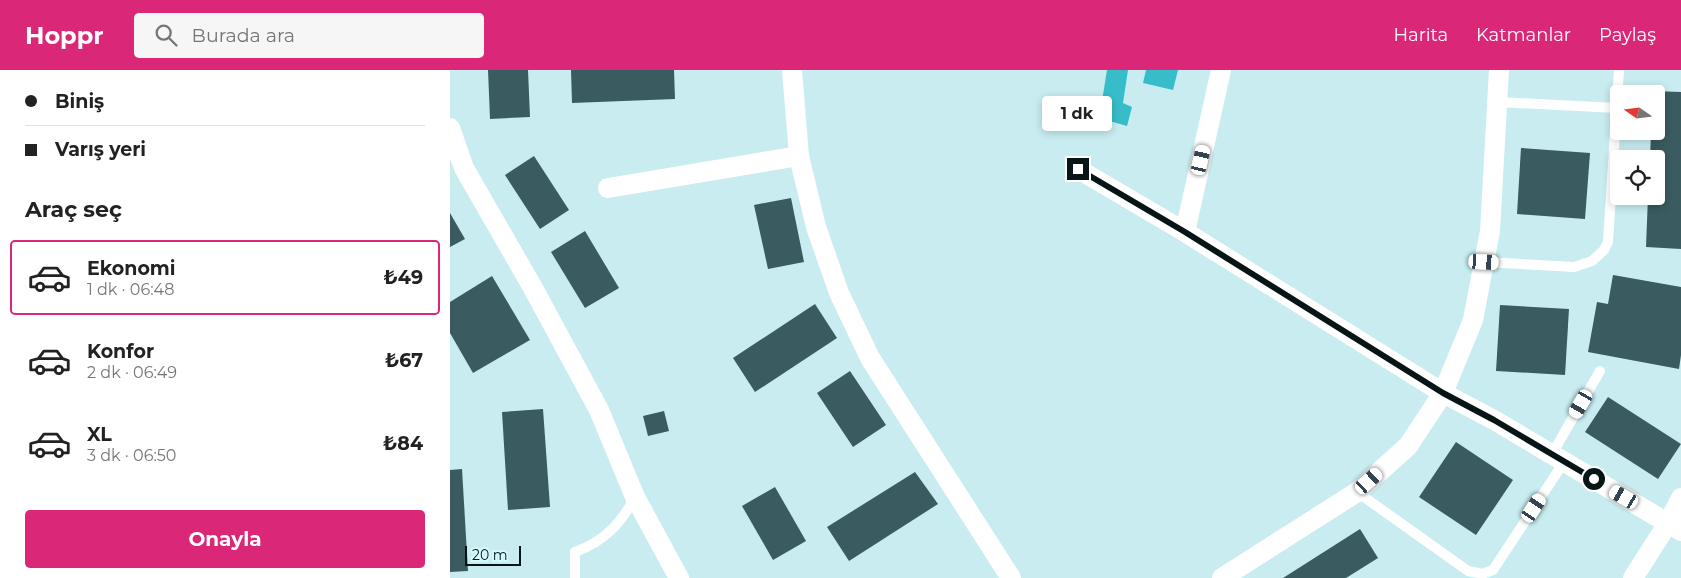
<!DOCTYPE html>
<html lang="tr">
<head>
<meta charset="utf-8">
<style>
  body { margin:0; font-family:Montserrat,sans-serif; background:#f6f6f6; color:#222; height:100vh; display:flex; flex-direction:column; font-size:19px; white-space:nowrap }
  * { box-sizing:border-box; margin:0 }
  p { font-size:16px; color:#767676 }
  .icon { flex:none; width:28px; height:28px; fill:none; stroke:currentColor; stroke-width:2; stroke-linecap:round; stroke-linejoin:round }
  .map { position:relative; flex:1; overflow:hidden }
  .side { display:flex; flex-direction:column; background:#fff; width:450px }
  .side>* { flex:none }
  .top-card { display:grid; align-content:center; height:110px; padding:0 25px; background:#fff }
  .needle { width:32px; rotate:284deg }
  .buttons { position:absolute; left:1160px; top:15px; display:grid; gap:10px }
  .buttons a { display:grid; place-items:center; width:55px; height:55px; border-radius:5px; background:#fff; box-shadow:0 2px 8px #0003; font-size:25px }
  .scale { position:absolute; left:15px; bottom:12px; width:56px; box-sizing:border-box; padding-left:5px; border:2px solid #081517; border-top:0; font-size:14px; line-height:18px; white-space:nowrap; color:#081517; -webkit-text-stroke:4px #d5fafe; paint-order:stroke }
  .end { position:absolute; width:22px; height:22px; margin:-11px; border:6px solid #081517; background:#fff; box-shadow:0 0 0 2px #fff }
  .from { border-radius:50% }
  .bubble { position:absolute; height:35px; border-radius:5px; background:#fff; box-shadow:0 2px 8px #0003; font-size:16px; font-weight:700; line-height:35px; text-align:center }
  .car { position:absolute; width:15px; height:30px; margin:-15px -8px; border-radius:6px; box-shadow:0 0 4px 1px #0007; background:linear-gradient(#fff 24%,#345 0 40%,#fff 0 76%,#345 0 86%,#fff 0) }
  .top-card b { display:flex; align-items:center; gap:18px; height:48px; font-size:19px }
  .top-card b+b { border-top:1px solid #e0e0e0 }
  .top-card i { width:12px; height:12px; background:#222 }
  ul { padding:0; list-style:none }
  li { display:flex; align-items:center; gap:15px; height:75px; margin:0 10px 8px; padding:0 15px; border:2px solid transparent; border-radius:5px }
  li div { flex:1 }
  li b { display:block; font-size:19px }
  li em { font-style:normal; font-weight:700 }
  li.current { border-color:#db2777 }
  li>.icon { width:45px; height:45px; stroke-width:1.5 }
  h2 { padding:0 25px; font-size:22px; line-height:60px }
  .action { display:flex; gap:10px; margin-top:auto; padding:10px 25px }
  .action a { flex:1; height:58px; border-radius:5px; background:#db2777; color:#fff; font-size:20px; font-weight:700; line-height:58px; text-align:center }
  header { display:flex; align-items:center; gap:30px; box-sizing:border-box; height:70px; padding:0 25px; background:#db2777; color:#fff }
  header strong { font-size:24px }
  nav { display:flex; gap:28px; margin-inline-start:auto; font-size:18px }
  .search { width:350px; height:45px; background:#f6f6f6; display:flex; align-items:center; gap:12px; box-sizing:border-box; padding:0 18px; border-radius:5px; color:#767676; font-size:19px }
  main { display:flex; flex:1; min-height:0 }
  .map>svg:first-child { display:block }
  .water { fill:#37bdca }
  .building { fill:#3a5b5f }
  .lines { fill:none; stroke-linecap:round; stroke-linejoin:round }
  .service { stroke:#fff; stroke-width:10 }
  .minor { stroke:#fff; stroke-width:20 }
  .route { stroke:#081517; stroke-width:6 }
</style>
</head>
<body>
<header>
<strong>Hoppr</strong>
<div class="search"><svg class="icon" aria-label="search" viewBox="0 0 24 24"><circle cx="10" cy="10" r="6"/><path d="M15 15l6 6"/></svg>Burada ara</div>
<nav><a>Harita</a><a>Katmanlar</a><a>Paylaş</a></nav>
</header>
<main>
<section class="side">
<div class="top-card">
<b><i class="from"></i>Biniş</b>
<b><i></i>Varış yeri</b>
</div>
<h2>Araç seç</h2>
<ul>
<li class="current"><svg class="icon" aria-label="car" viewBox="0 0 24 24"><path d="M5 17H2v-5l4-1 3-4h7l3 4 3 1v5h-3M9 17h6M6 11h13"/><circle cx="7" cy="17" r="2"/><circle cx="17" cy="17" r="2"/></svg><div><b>Ekonomi</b><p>1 dk · 06:48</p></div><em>₺49</em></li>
<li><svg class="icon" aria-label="car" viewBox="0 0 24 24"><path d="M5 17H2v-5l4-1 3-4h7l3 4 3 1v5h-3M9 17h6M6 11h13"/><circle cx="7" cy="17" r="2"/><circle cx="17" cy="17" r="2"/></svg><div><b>Konfor</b><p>2 dk · 06:49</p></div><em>₺67</em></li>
<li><svg class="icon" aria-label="car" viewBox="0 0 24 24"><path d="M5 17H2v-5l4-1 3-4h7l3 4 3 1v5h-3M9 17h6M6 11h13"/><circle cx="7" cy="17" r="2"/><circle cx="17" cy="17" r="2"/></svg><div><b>XL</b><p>3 dk · 06:50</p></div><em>₺84</em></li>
</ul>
<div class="action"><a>Onayla</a></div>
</section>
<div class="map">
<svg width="1231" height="508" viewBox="0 0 1231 508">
  <rect width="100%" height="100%" fill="#c8ecf0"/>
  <g class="water">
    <path d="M657 0H678L673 33 682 37 677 56 656 50 652 31Z"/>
    <path d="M696 0H728L723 20 693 13Z"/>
  </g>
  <g class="building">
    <path d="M38 0H78L80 47 40 49Z"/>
    <path d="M121 0H224L225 29 122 33Z"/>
    <path d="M1203 21 1231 22V179L1196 177 1198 126H1206V89H1200L1201 61H1206V24H1203Z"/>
    <path d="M1071 78 1140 83 1135 149 1067 144Z"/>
    <path d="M84 86 119 140 90 159 55 105Z"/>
    <path d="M341 128 354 192 318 199 304 135Z"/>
    <path d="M0 143 15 169 0 177Z"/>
    <path d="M135 161 169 218 135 238 101 182Z"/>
    <path d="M1163 205 1231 217V285L1229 299 1138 282 1147 232 1158 234Z"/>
    <path d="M42 206 80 270 23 303 0 263V232Z"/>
    <path d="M365 234 387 268 305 322 283 288Z"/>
    <path d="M1050 235 1119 239 1115 305 1046 301Z"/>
    <path d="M400 301 436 355 403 377 367 323Z"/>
    <path d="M1158 327 1231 374 1208 409 1135 362Z"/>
    <path d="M93 339 100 437 58 440 52 342Z"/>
    <path d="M214 341 219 361 198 366 193 346Z"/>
    <path d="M1006 372 1063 410 1026 465 969 427Z"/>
    <path d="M12 399 18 501 0 502V400Z"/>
    <path d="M465 402 488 434 399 491 377 457Z"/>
    <path d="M325 417 356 471 323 490 292 436Z"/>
    <path d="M910 459 928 488 896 508H833Z"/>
  </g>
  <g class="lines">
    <g class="service">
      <path d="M1048 32 1167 38"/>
      <path d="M1034 192 1124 197 1142 191 1154 180 1158 172 1169 0"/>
      <path d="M1102 384 1150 301"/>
      <path d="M907 422 1018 501 1032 504 1043 500 1114 392"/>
      <path d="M125 508V482C153 472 171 454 185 427"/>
    </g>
    <g class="minor">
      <path d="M342 0 349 86 366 157 389 223 420 288 561 508"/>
      <path d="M0 58 14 98 83 218 149 340 185 427 229 508"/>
      <path d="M628 99 735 162 993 323 1044 350 1231 461"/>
      <path d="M158 118 349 86"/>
      <path d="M735 162 771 0"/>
      <path d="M772 508 907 422 958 376 993 323 1023 250 1040 161 1049 0"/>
      <path d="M1183 508 1218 453 1231 428"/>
    </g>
  </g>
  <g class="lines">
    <path class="route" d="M628 99 735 162 993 323 1044 350 1144 409"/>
  </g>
</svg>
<div class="buttons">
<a><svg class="needle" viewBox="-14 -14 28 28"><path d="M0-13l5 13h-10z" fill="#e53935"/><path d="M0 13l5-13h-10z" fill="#767676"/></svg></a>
<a><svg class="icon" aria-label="locate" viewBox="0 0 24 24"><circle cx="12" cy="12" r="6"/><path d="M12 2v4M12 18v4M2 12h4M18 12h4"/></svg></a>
</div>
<div class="scale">20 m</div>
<i class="end from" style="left:1144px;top:409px"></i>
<i class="end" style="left:628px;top:99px"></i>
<div class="bubble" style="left:592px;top:26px;width:70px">1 dk</div>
<i class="car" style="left:751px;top:90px;rotate:13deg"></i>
<i class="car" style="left:1034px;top:192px;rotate:93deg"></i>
<i class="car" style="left:1131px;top:334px;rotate:210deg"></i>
<i class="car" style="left:919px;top:411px;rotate:48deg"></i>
<i class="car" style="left:1174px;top:427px;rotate:300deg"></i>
<i class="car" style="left:1084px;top:438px;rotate:33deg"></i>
</div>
</main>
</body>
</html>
